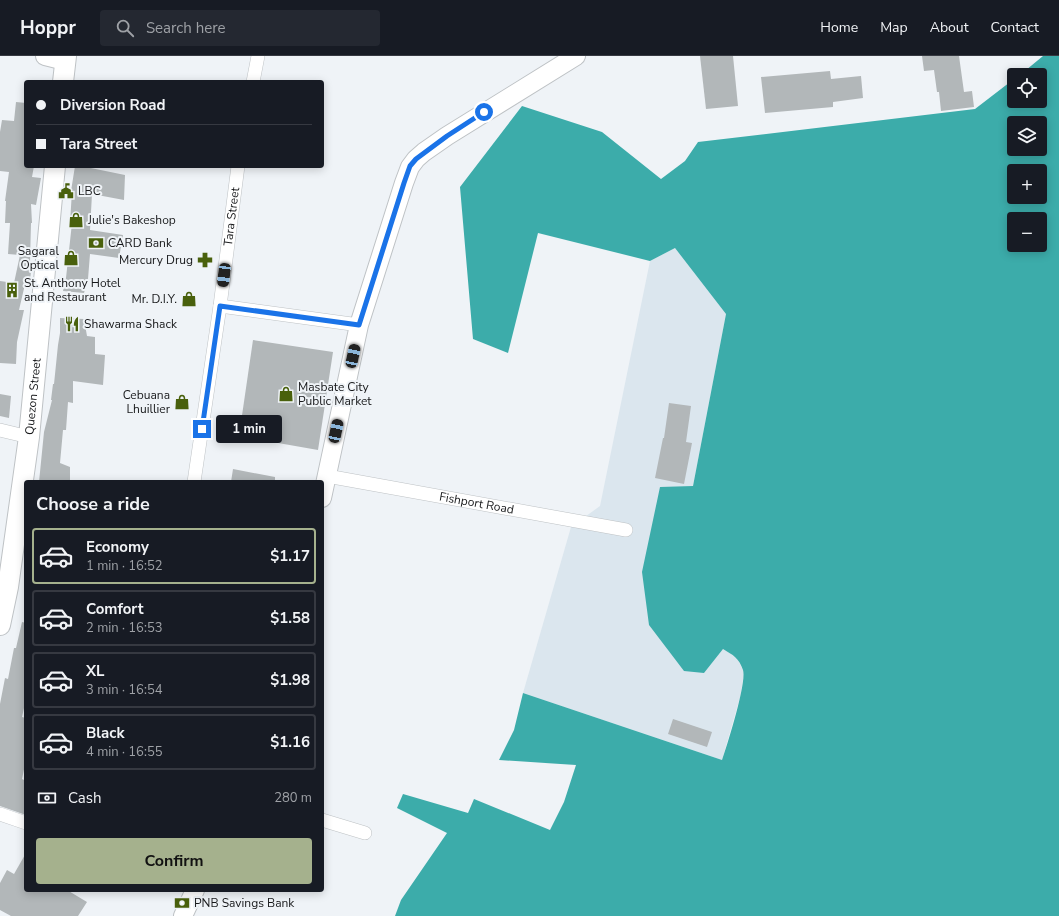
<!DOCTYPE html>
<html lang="en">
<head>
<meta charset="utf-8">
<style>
  body { margin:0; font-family:"Nunito Sans",sans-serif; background:#242831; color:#f1f3f6; height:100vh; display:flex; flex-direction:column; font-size:15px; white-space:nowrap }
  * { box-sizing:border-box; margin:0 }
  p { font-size:13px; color:#9ea1a6 }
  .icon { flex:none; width:22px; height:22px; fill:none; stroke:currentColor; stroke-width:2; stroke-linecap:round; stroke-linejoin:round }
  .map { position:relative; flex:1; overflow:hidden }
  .side { position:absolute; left:24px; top:424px; width:300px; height:412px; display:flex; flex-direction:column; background:#171b24; border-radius:4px; box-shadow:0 2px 10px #0003 }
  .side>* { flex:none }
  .hud { position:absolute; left:24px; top:24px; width:300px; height:88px; border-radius:4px; box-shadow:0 2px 10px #0003; display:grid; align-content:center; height:88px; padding:0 12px; background:#171b24 }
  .tools { position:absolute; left:1007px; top:12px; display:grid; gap:8px }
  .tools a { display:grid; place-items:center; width:40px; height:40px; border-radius:4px; background:#171b24; box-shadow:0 2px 10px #0003; font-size:20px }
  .end { position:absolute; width:18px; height:18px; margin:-9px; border:5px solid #1a73e8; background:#fff; box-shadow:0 0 0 2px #fff }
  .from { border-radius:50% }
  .bubble { position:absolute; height:28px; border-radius:4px; background:#171b24; box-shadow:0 2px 10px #0003; font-size:13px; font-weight:700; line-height:28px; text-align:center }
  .car { position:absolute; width:12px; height:24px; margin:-12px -6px; border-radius:5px; box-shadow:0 0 3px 1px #0007; background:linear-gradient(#222 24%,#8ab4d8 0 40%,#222 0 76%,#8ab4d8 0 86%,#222 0) }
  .hud b { display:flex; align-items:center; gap:14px; height:38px; font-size:15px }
  .hud b+b { border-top:1px solid #363941 }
  .hud i { width:10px; height:10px; background:#f1f3f6 }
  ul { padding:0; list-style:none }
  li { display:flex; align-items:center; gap:12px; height:56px; margin:0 8px 6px; padding:0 4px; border:2px solid #363941; border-radius:4px }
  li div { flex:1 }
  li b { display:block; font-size:15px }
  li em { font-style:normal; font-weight:700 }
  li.on { border-color:#a5b18d }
  li>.icon { width:36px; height:36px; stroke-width:1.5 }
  h2 { padding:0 12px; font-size:18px; line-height:48px }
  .pay { display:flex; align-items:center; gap:10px; height:44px; padding:0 12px; font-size:15px }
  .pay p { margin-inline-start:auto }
  .action { display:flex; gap:8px; margin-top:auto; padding:8px 12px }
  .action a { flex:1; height:46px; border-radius:4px; background:#a5b18d; color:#111; font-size:16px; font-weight:700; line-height:46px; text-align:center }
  header { display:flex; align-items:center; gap:24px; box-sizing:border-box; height:56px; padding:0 20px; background:#171b24; border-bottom:1px solid #363941 }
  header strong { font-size:19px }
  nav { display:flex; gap:22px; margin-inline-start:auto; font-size:14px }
  .search { width:280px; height:36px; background:#242831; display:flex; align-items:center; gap:10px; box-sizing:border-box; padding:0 14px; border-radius:4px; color:#9ea1a6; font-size:15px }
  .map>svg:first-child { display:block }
  .built { fill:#dbe6ee }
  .water { fill:#3cacaa; fill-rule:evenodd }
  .building { fill:#b2b7b9 }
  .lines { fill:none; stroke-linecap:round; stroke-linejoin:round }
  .street-casing { stroke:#bec2c5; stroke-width:14 }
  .secondary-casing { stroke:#bec2c5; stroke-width:20 }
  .primary-casing { stroke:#bec2c5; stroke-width:22 }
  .street { stroke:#fff; stroke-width:13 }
  .secondary { stroke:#fff; stroke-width:18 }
  .primary { stroke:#fff; stroke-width:20 }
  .route { stroke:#1a73e8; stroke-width:5 }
  .labels { text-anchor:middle; stroke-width:4; stroke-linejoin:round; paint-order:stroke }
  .poi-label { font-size:12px; fill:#17181a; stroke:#eff3f7; text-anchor:start }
  .street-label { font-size:12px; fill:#17181a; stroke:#eff3f7 }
</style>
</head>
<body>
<header>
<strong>Hoppr</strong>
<div class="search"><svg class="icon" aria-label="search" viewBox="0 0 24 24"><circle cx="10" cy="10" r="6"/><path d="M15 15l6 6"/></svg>Search here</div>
<nav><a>Home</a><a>Map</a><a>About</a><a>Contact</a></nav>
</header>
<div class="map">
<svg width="1059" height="860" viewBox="0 0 1059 860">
  <rect width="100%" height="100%" fill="#eff3f7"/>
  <path class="built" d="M675 192 726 258 693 430 704 617 723 593 737 602 744 616 741 638 722 704 523 637 571 471 600 450 650 205Z"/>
  <path class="water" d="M1043 0H1059V860H395L401 844 447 777 397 752 403 738 468 757 474 743 550 774 564 746 576 709 499 704 514 674 523 637 722 704C727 690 747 626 743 614 739 602 733 599 723 593L704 617 684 615 649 569 642 516 660 431 693 430 726 258 675 192 650 205 538 177 508 297 473 283 460 131 522 50 602 76 661 123 685 105 698 86 975 53 1014 23V45H1040V19H1020ZM1014 67H1040V93H1014ZM1014 115H1040V141H1014ZM1014 163H1040V189H1014Z"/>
  <g class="building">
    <path d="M700 0H733L738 50 706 53Z"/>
    <path d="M922 0H959L964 36 972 35 974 51 941 55 939 36H937L934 14 924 15Z"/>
    <path d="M830 15 831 23 861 20 863 42 833 46V51L765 57 761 21Z"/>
    <path d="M16 46 26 47V110H34L32 121 41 122 36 149 31 148 32 167H31L30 206 32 207 30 224H26L19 254H24L17 286 16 308 0 307V225L14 227 20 199 8 198 10 167H5L6 145H5L9 116 0 115V76L2 64 14 65Z"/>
    <path d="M75 110H81L125 119 124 144 92 138 90 174 123 179 119 202 90 198 88 223 84 237 63 235 66 222 72 167H70L72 135H71Z"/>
    <path d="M60 262 84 263 87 280 95 281V298L105 299 103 329 73 325V347L68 346 66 374H63L60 407 70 411V426H39L44 376 52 344H51L53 328H54L58 289 60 277Z"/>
    <path d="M253 284 333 296 318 394 239 380Z"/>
    <path d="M0 338 11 340 9 362 0 360Z"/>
    <path d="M669 347 691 350 686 386 692 387 684 428 655 422 663 382H664Z"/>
    <path d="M233 413 275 421V426H231Z"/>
    <path d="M22 566 26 567V643L22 661 26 662 24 700 26 701V704L22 723 26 725V759L0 750V648L5 622 8 623 14 592H16Z"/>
    <path d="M673 663 712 676 707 691 668 678Z"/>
    <path d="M26 797V834H67L87 846 78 860H11L0 854V827L7 814 14 818Z"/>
  </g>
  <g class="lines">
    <g class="street-casing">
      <g id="street">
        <path d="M253 26 258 0"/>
        <path d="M220 250 359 269"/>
        <path d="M0 374 29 381"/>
        <path id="s1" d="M327 420 626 474"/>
        <path id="s2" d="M194 426 220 250 238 110"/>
        <path d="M0 758 26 767"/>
        <path d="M322 764 365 777"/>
      </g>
    </g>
    <g class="secondary-casing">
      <g id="secondary">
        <path d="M45 0 65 5"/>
        <path d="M322 442 359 269 404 127 410 111 416 103 424 96 447 80 576 0"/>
        <path d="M183 860 195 834"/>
      </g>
    </g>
    <g class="primary-casing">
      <g id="primary">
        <path d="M63 26 66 0"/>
        <path id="s3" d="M0 569 8 531 29 381 55 110"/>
      </g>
    </g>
    <use href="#street" class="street"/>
    <use href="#secondary" class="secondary"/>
    <use href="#primary" class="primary"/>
  </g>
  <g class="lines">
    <path class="route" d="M202 373 220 250 359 269 404 127 410 110 416 103 447 80 484 56"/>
  </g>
  <defs>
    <g id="civic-bare" transform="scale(1.2)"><path d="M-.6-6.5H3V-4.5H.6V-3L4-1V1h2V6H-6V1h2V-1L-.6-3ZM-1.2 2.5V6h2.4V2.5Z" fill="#49600c" stroke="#eff3f7" stroke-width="2.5" paint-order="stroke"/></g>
    <g id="shop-bare" transform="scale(1.2)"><path d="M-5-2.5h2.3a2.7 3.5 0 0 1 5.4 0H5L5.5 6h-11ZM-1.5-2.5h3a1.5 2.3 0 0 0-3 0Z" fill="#49600c" stroke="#eff3f7" stroke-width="2.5" paint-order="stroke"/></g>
    <g id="bank-bare" transform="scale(1.2)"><path d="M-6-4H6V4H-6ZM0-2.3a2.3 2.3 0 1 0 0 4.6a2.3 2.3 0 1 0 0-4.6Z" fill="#49600c" stroke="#eff3f7" stroke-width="2.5" paint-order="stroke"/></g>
    <g id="pharmacy-bare" transform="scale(1.2)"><path d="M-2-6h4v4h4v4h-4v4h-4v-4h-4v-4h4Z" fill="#49600c" stroke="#eff3f7" stroke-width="2.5" paint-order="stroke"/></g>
    <g id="building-bare" transform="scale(1.2)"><path d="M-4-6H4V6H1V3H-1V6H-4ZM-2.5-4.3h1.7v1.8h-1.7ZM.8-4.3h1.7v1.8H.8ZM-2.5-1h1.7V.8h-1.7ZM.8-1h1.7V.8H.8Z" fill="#49600c" stroke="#eff3f7" stroke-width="2.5" paint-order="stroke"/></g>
    <g id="restaurant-bare" transform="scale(1.2)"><path d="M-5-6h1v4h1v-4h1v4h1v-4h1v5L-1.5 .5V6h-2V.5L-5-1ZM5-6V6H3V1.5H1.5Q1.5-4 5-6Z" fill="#49600c" stroke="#eff3f7" stroke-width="2.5" paint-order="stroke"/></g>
  </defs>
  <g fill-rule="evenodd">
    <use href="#civic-bare" x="66" y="135"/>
    <use href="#shop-bare" x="76" y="164"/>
    <use href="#bank-bare" x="96" y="187"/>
    <use href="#shop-bare" x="71" y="202"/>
    <use href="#pharmacy-bare" x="205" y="204"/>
    <use href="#building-bare" x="12" y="234"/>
    <use href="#shop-bare" x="189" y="243"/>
    <use href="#restaurant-bare" x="72" y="268"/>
    <use href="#shop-bare" x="286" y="338"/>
    <use href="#shop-bare" x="182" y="346"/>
    <use href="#bank-bare" x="182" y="847"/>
  </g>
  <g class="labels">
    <g class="poi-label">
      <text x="78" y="139">LBC</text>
      <text x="88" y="168">Julie's Bakeshop</text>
      <text x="108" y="191">CARD Bank</text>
      <text x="59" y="199" text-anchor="end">Sagaral<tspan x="59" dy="14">Optical</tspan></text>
      <text x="193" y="208" text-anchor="end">Mercury Drug</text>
      <text x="24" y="231">St. Anthony Hotel<tspan x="24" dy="14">and Restaurant</tspan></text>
      <text x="177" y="247" text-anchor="end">Mr. D.I.Y.</text>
      <text x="84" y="272">Shawarma Shack</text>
      <text x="298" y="335">Masbate City<tspan x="298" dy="14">Public Market</tspan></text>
      <text x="170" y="343" text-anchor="end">Cebuana<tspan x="170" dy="14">Lhuillier</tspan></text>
      <text x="194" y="851">PNB Savings Bank</text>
    </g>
    <g class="street-label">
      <text dy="4" stroke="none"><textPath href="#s2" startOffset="268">Tara Street</textPath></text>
      <text dy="4" stroke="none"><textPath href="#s3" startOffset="231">Quezon Street</textPath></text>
      <text dy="4" stroke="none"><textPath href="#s1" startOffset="152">Fishport Road</textPath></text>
    </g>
  </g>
</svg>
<div class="tools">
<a><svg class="icon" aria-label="locate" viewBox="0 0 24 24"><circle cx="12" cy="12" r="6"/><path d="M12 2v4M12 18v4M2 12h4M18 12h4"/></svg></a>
<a><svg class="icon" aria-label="layers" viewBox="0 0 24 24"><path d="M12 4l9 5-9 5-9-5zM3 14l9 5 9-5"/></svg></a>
<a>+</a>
<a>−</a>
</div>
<i class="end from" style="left:484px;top:56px"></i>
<i class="end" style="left:202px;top:373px"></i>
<div class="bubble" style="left:216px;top:359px;width:66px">1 min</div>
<i class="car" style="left:224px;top:219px;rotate:187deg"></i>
<i class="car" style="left:353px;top:300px;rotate:12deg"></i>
<i class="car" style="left:336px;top:375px;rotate:12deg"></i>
<div class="hud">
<b><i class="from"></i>Diversion Road</b>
<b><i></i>Tara Street</b>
</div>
<section class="side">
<h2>Choose a ride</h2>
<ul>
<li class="on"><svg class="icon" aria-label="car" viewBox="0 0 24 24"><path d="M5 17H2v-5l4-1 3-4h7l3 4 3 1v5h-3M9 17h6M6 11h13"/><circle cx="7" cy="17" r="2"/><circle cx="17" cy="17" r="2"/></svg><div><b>Economy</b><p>1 min · 16:52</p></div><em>$1.17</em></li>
<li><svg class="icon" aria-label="car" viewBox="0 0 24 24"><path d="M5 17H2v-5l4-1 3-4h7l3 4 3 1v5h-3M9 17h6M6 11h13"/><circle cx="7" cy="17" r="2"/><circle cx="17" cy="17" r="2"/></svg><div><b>Comfort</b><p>2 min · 16:53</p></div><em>$1.58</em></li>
<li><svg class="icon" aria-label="car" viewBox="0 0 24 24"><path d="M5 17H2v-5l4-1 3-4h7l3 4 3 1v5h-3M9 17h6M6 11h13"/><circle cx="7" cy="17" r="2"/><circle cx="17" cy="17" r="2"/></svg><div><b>XL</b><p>3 min · 16:54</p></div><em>$1.98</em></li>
<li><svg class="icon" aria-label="car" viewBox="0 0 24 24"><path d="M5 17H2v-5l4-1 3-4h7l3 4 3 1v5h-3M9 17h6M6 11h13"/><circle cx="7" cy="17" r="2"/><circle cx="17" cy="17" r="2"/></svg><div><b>Black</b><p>4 min · 16:55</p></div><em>$1.16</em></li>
</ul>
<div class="pay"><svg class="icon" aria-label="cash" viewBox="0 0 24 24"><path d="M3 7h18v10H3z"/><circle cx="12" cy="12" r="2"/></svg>Cash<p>280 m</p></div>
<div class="action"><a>Confirm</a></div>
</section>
</div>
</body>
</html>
